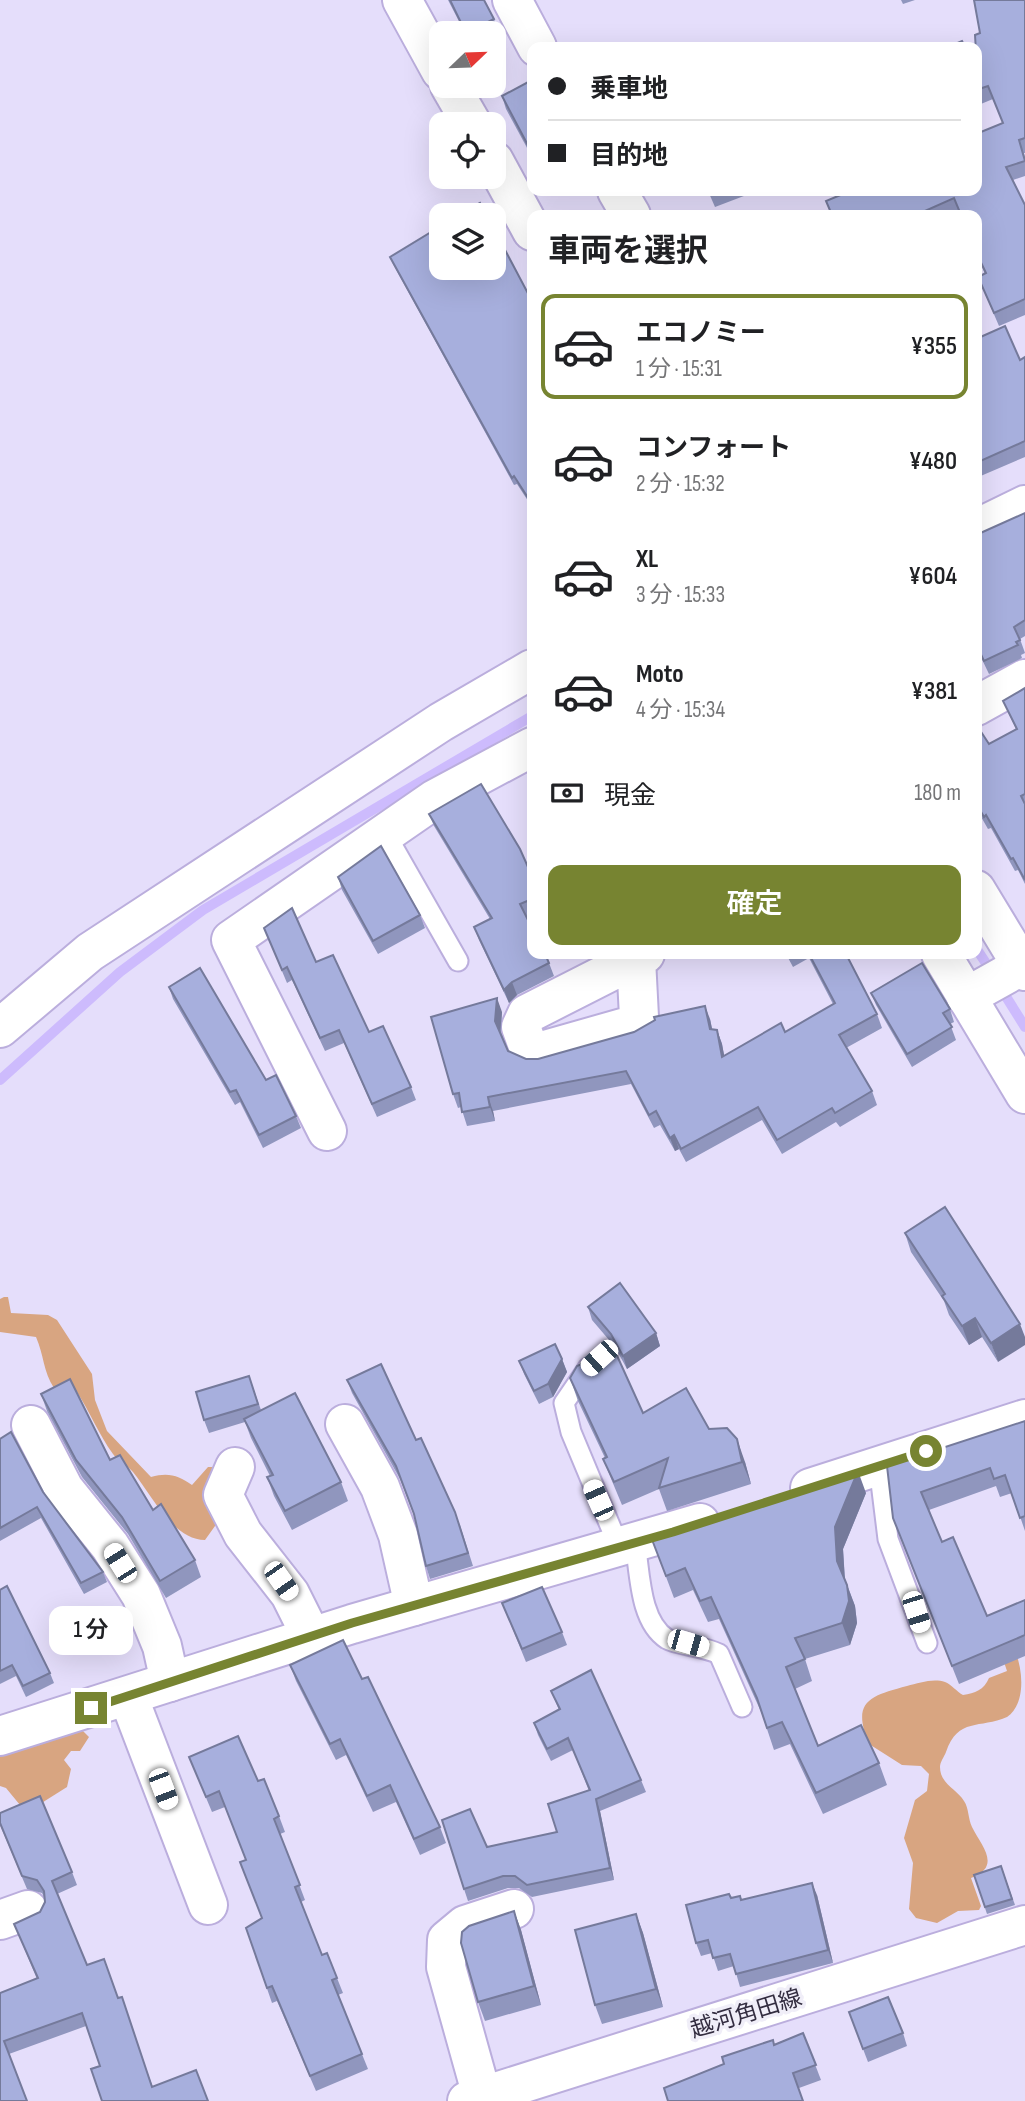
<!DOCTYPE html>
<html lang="ja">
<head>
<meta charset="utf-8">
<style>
  body { margin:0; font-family:"Sofia Sans Condensed","Noto Sans JP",sans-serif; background:#f6f6f6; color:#202124; height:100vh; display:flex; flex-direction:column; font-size:26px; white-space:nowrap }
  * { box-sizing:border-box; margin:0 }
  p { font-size:23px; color:#757577 }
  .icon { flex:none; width:38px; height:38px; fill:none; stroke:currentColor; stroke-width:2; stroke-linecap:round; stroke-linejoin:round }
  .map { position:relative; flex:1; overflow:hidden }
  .side { position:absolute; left:527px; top:210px; width:455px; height:749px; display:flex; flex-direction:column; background:#fff; border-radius:14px; box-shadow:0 7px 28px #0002 }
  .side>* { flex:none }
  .guide { position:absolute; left:527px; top:42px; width:455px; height:154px; border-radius:14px; box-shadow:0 7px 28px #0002; display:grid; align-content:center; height:154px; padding:0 21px; background:#fff }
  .needle { width:46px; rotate:67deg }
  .fabs { position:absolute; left:429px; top:21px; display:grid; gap:14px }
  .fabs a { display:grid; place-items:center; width:77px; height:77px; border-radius:14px; background:#fff; box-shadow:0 7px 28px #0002; font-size:35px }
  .end { position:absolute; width:32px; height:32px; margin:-16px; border:9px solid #778431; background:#fff; box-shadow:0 0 0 4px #fff }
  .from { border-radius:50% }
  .bubble { position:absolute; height:49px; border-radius:14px; background:#fff; box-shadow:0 7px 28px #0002; font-size:23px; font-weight:600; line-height:49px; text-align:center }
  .car { position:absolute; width:21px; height:42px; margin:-21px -10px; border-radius:9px; box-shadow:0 0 5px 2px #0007; background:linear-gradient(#fff 24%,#345 0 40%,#fff 0 76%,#345 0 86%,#fff 0) }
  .guide b { display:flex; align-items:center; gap:24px; height:66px; font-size:26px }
  .guide b+b { border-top:2px solid #e0e0e0 }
  .guide i { width:18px; height:18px; background:#202124 }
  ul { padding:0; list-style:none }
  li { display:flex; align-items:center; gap:21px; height:105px; margin:0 14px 10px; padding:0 7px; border:4px solid transparent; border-radius:14px }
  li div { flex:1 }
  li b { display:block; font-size:26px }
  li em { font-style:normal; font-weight:600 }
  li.selected { border-color:#778431 }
  li>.icon { width:63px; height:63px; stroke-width:1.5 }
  h2 { padding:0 21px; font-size:32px; line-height:84px }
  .pay { display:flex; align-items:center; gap:18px; height:77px; padding:0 21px; font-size:26px }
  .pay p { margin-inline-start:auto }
  .cta { display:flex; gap:14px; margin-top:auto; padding:14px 21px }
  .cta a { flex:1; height:80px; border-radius:14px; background:#778431; color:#fff; font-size:28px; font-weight:600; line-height:80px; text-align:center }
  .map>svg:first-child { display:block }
  .green { fill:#d8a581 }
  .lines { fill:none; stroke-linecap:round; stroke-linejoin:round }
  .stream { stroke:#cdbbfd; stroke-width:10 }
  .lane-casing { stroke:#bbaedd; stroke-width:23 }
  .street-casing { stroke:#bbaedd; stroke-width:42 }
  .secondary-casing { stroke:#bbaedd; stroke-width:42 }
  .lane { stroke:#fff; stroke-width:19 }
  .street { stroke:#fff; stroke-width:38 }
  .secondary { stroke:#fff; stroke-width:38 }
  .wall { fill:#9096be }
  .shaded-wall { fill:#757a9b }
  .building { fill:#a7afdd; stroke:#757a9b; stroke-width:2 }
  .route { stroke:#778431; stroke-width:9 }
  .labels { text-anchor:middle; stroke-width:7; stroke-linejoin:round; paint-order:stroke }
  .street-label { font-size:23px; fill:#332d40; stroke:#f0eef8 }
</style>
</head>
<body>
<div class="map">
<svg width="1025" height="2101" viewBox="0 0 1025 2101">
  <rect width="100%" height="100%" fill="#e5defb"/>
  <g class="green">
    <path d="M4 1297H8L11 1313 48 1315 57 1320 92 1374 95 1400 107 1431 151 1477C169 1472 179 1476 192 1485L208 1467H218L215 1526 205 1540C173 1540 151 1494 133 1472 127 1465 118 1461 113 1454 99 1435 90 1412 77 1392L54 1388C43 1371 44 1355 36 1337L0 1332V1299Z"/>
    <path d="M1015 1651C1024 1672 1025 1705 1007 1717 980 1729 958 1717 946 1752 944 1757 940 1762 940 1767 940 1784 957 1789 964 1801 969 1808 968 1819 972 1827 982 1847 1002 1866 971 1878L981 1906 979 1910 958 1911 937 1923 916 1918 909 1909 913 1863 904 1838 915 1800 927 1791 929 1774 921 1766 902 1765 869 1744C851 1701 870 1696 907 1686 919 1683 933 1678 945 1682 951 1684 957 1692 963 1695 975 1693 984 1690 989 1678L1007 1671 1002 1656Z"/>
    <path d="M78 1726 89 1737 80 1751H71L64 1760 71 1769 67 1787 40 1804 20 1805 6 1788 0 1786V1746Z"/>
  </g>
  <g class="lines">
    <g class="stream">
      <path d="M976 948 993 974"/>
      <path d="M1000 987 1025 1027"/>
      <path d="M0 1080 120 972 203 910 532 716"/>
    </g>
    <g class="lane-casing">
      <g id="lane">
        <path d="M385 833 458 961"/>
        <path d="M588 1368 564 1403 571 1432 619 1547"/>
        <path d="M879 1466 888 1539 927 1643"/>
        <path d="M635 1543C640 1571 639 1621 667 1639 677 1645 704 1646 719 1654L742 1707"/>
      </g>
    </g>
    <g class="street-casing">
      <g id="street">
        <path d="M512 0 537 47"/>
        <path d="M617 191 631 215"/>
        <path d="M976 529 1025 505"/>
        <path d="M976 706 1025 679"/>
        <path d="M976 890 1025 971"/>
        <path d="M636 959 639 1017 633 1025 538 1052 529 1049 521 1027 527 1014 645 954"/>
        <path d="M966 997 1025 964"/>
        <path d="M0 1028 90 952 441 722 532 669"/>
        <path d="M327 1131 231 940 435 799 532 747"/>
        <path d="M345 1424 380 1487 398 1535 414 1606"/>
        <path d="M31 1425 64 1489 110 1546 141 1595 162 1646 170 1682"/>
        <path d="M235 1467 223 1495 243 1534 290 1594 311 1636"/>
        <path d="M810 1488 1025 1419"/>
        <path d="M128 1696 208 1905"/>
        <path d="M0 1736 352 1624 700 1523"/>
        <path d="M0 1920 28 1910"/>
        <path d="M482 2096 446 1967 447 1940 465 1925 514 1909"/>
      </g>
    </g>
    <g class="secondary-casing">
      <g id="secondary">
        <path d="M402 0 441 71"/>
        <path d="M450 86 472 124"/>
        <path d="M494 161 532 231"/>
        <path d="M941 954 1025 1094"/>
        <path d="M467 2101 1025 1925"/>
      </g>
    </g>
    <use href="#lane" class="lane"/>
    <use href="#street" class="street"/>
    <use href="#secondary" class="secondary"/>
  </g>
  <g class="wall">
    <path d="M448 0H484L494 19 498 32 494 35V33H465Z"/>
    <path d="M901 0H915L903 4Z"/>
    <path d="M1025 0V153H1024L1025 157V176L1013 180 1025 205V315L999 326 978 277 985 274 976 253V215H960L959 211 950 215H831L826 201 1003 123 993 99 976 106V80L978 85 980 33Z"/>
    <path d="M532 80V157L506 109 502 96Z"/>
    <path d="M708 191H757L715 207Z"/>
    <path d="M390 257 532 301V507L517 484 514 485 393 264Z"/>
    <path d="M976 339 1020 360 1025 357V457L976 478Z"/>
    <path d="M1025 513V636L1020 639 1025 653 1021 655 1022 658 989 674 976 647V535Z"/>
    <path d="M1025 688V884L1018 870 1015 871 991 828 988 829 976 808V724L989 744 1016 729 1003 701Z"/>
    <path d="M429 814 532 876V914L526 916 549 963 554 976 517 995 509 1003 479 940 474 927 490 919 434 826Z"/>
    <path d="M338 877 420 915 425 928 378 954 342 890Z"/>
    <path d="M264 928 369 1032 411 1087 416 1100 377 1117 344 1043 325 1051 292 980 287 983Z"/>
    <path d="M786 954H846L877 1014 882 1028 846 1048 872 1091 877 1105 840 1127 836 1122 782 1154 762 1120 686 1162 679 1149 675 1151 660 1125 654 1128 631 1084 493 1111 495 1121 467 1126 461 1107 458 1108 453 1094 502 1012 501 1033 508 1051 526 1059H538L710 1019 712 1029 717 1030 722 1044 724 1056 785 1032 833 1004 809 958 793 967Z"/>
    <path d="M169 987 266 1080 296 1116 301 1128 263 1148 240 1102 235 1105 173 999Z"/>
    <path d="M871 993 950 1009 954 1022 950 1024 956 1040 912 1067 876 1005Z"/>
    <path d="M945 1207 998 1362 982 1337 969 1345 949 1315 944 1301 911 1252 905 1233Z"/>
    <path d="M588 1307 656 1333 660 1346 627 1369 615 1347 592 1320Z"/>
    <path d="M562 1359 567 1372 553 1397 539 1404 524 1374 519 1361Z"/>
    <path d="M249 1376 261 1410 341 1482 348 1501 292 1530 274 1496 267 1477 270 1476 251 1438 245 1422 209 1433 204 1420Z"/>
    <path d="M570 1378 643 1413 709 1429 745 1462 751 1484 667 1511 659 1489 622 1505 612 1481 603 1459 605 1458 578 1401Z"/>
    <path d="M347 1380 416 1440 460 1525 473 1566 430 1579 426 1566 414 1515 400 1479 352 1393Z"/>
    <path d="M41 1394 110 1460 195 1560 201 1577 166 1598 128 1534 82 1477 47 1411Z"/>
    <path d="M1025 1421V1531L1012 1493 1000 1497 996 1486 929 1510 942 1542 987 1616 1025 1600V1656L959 1684 893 1518 887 1466Z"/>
    <path d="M0 1439 43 1492 103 1572 107 1582 84 1594 41 1518 0 1541Z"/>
    <path d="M866 1493 843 1549 845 1579 855 1606 857 1623 850 1645 805 1659 812 1681 795 1689 818 1746 879 1763 887 1785 823 1814 790 1744 774 1750 762 1714 719 1619 708 1622 693 1590 674 1598 651 1537Z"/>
    <path d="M0 1590 50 1673 54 1683 26 1697 16 1676 0 1684Z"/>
    <path d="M502 1603 562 1632 567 1645 526 1662Z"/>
    <path d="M290 1665 362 1679 440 1827 446 1843 420 1855 396 1802 373 1812 346 1755 336 1760 296 1681Z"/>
    <path d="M551 1691 641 1780 646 1792 600 1811 614 1880 532 1897 519 1888H508L468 1901 464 1889 487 1847 557 1832 589 1791 573 1750 551 1761 538 1735 534 1723 559 1710Z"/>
    <path d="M189 1757 258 1781 279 1816 285 1832 280 1834 305 1900 301 1902 322 1955 327 1953 343 1993 338 1995 368 2069 316 2091 277 2001 272 2003 246 1928 262 1919 246 1860 225 1807 212 1812Z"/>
    <path d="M0 1825 72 1872 77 1885 57 1894 87 1965 118 1998 153 2087 208 2101H102L100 2066 86 2026 9 2054 0 2101V1993L37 1979 14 1924 40 1912 45 1902 44 1897 42 1893 27 1889Z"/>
    <path d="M1001 1866 1015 1905 987 1914 974 1875Z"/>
    <path d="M817 1895 833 1963 740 1987 734 1966 718 1971 712 1953 701 1956 696 1943 731 1898 741 1900Z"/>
    <path d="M514 1911 521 1930 541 2005 485 2021 478 2002Z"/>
    <path d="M636 1914 643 1933 663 2007 602 2024 595 2005Z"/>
    <path d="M849 2012 903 2033 907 2046 868 2062Z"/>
    <path d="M803 2033 821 2080 799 2088 724 2064Z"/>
  </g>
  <g class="shaded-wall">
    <path d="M512 982 517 995 509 1003 504 990Z"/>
    <path d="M497 998 502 1012 500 1034 495 1021Z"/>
    <path d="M705 1006 710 1019 715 1043 710 1029Z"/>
    <path d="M717 1030 722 1044 727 1070 722 1057Z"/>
    <path d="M488 1097 493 1111 495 1121 490 1107Z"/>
    <path d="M674 1135 679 1149 675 1151 670 1138Z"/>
    <path d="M975 1318 982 1337 969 1345 962 1326Z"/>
    <path d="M1020 1324 1025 1337V1345L998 1362 991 1343Z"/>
    <path d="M656 1333 660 1346 627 1369 623 1356Z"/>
    <path d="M562 1359 567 1372 553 1397 548 1384Z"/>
    <path d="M737 1439 745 1462 751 1484 742 1462Z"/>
    <path d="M858 1471 866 1493 843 1549 845 1583 837 1561 835 1527Z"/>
    <path d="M847 1585 855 1606 857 1623 850 1645 842 1623Z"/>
    <path d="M596 1799 600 1811 614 1880 610 1868Z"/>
    <path d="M812 1883 817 1895 833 1963 828 1950Z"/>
    <path d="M514 1911 521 1930 541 2005 534 1986Z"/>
    <path d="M636 1914 643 1933 663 2007 656 1989Z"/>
  </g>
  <g class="building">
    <path d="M450 0H484L494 19 466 33Z"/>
    <path d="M974 0H1025V138L1019 140 1025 161 1006 167 1025 205V299L994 313 978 277 986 273 976 252V215H961L954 198 916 215H832L826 201 850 191H976V134L1003 123 988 86 976 90V80L978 85 975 35 980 33Z"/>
    <path d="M962 41 965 47H948Z"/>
    <path d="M532 80V153L502 96Z"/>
    <path d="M480 203 486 215H459Z"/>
    <path d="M441 226V268H494V229L532 301V504L514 476 512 478 390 257Z"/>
    <path d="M1005 326 1020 360 1025 357V441L976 463V339Z"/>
    <path d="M1025 513V620L1014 627 1020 640 1016 642 1018 645 984 661 976 644V535Z"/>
    <path d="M1025 688V794L1021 796 1025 804V880L1013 858 1011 859 986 815 984 817 976 803V724L989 744 1017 729 1003 701Z"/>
    <path d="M481 784 520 849 532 876V899L520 904 532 928V954H545L549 963 512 982 504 990 474 927 492 918 429 814Z"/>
    <path d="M381 846 420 915 373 941 338 877Z"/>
    <path d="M292 908 316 962 333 955 369 1032 383 1026 411 1087 372 1104 339 1030 320 1038 287 967 282 970 264 928Z"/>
    <path d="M809 954H846L877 1014 839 1035 872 1091 835 1113 832 1108 777 1140 758 1107 681 1149 674 1135 670 1138 656 1111 649 1115 626 1071 488 1097 490 1107 462 1112 459 1093 453 1094 431 1017 497 998 495 1021 508 1051 526 1059H538L634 1032 655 1020 654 1017 705 1006 710 1029 717 1030 722 1057 781 1023 785 1032 835 1003Z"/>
    <path d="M922 963 950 1009 943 1013 952 1027 907 1054 871 993Z"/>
    <path d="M200 968 266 1080 276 1075 296 1116 259 1135 236 1090 230 1092 169 987Z"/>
    <path d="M945 1207 1020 1324 991 1343 975 1318 962 1326 942 1296 945 1294 905 1233Z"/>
    <path d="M620 1283 656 1333 623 1356 611 1334 588 1307Z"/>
    <path d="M555 1344 562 1359 548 1384 534 1391 519 1361Z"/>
    <path d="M614 1349 643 1413 686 1388 709 1429 727 1428 737 1439 742 1462 659 1488 668 1458 614 1482 603 1459 607 1457 570 1378 577 1366Z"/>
    <path d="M381 1364 416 1440 421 1438 455 1512 468 1553 426 1566 414 1514 396 1466 347 1380Z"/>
    <path d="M249 1376 258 1404 204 1420 196 1392Z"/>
    <path d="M70 1379 110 1460 120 1455 153 1510 161 1504 195 1560 160 1581 122 1517 76 1460 41 1394Z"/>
    <path d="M295 1393 341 1482 285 1511 267 1477 273 1475 244 1419Z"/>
    <path d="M1025 1421V1516L1020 1518 1005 1475 994 1479 990 1468 921 1492 942 1542 953 1537 987 1616 1025 1600V1635L952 1666 893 1518 887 1466Z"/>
    <path d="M11 1432 43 1492 103 1572 81 1583 37 1507 0 1528V1439Z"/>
    <path d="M858 1471 835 1527 837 1561 847 1585 849 1601 842 1623 795 1638 805 1659 786 1667 818 1746 861 1725 879 1763 816 1793 782 1722 767 1728 757 1698 711 1597 700 1601 685 1568 666 1576 651 1537Z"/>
    <path d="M7 1586 50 1673 23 1686 12 1665 0 1671V1590Z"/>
    <path d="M542 1587 562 1632 522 1649 502 1603Z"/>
    <path d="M343 1640 362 1679 368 1677 440 1827 414 1839 390 1785 367 1796 340 1739 330 1744 290 1665Z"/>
    <path d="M591 1670 641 1780 596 1799 610 1868 527 1885 515 1876H503L464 1889 442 1820 470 1809 487 1847 557 1832 548 1804 590 1790 568 1738 547 1749 534 1723 560 1709 551 1691Z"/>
    <path d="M238 1736 258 1781 264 1779 279 1816 274 1819 300 1885 295 1887 322 1955 327 1953 337 1978 332 1980 362 2054 310 2076 272 1986 267 1988 246 1928 262 1918 240 1862 246 1860 219 1791 206 1797 189 1757Z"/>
    <path d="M40 1796 72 1872 52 1881 87 1965 104 1959 118 1998 122 1997 152 2087 196 2070 208 2101H102L91 2069 100 2066 82 2013 4 2041 27 2101H0V1993L38 1978 14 1924 40 1912 45 1902 44 1891 37 1880 22 1876 0 1823V1813Z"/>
    <path d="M1001 1866 1012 1899 985 1907 974 1875Z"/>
    <path d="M812 1883 828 1950 736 1974 730 1954 713 1958 708 1940 696 1943 686 1905 729 1894 731 1898 740 1896 741 1900Z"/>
    <path d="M514 1911 534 1986 478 2002 461 1943 462 1932 469 1926Z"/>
    <path d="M636 1914 656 1989 595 2005 575 1930Z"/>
    <path d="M888 1997 903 2033 863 2049 849 2012Z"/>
    <path d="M803 2033 816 2065 793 2073 803 2101H668L664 2088 724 2064 722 2057 773 2040 774 2045Z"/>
  </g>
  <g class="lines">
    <path class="route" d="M91 1708 352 1623 673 1532 926 1451"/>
  </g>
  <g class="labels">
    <g class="street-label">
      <text transform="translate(746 2013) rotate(-17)" y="8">越河角田線</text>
    </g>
  </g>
</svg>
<div class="fabs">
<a><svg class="needle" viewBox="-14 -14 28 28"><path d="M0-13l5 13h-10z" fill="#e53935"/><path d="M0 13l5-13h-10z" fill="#757577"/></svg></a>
<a><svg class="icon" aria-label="locate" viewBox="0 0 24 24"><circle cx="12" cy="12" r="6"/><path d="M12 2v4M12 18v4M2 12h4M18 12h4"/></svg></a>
<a><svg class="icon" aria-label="layers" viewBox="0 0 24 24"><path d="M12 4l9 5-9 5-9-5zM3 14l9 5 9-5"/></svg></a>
</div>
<i class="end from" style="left:926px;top:1451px"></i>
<i class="end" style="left:91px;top:1708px"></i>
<div class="bubble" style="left:49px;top:1606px;width:84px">1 分</div>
<i class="car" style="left:599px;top:1358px;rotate:228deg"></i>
<i class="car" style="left:598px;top:1500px;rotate:336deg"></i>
<i class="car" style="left:120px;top:1563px;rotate:328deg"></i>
<i class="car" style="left:281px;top:1581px;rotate:145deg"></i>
<i class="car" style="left:916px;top:1612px;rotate:162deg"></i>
<i class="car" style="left:688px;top:1643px;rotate:106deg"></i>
<i class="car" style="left:163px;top:1789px;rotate:159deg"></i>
<div class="guide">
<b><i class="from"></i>乗車地</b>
<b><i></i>目的地</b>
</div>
<section class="side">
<h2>車両を選択</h2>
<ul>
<li class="selected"><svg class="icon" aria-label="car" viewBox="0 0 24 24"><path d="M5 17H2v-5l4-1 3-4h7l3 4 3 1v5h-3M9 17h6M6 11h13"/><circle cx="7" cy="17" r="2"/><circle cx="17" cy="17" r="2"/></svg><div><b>エコノミー</b><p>1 分 · 15:31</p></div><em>¥355</em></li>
<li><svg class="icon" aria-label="car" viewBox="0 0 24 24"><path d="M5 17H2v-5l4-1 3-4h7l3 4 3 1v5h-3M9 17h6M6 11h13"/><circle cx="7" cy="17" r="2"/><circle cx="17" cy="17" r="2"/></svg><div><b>コンフォート</b><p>2 分 · 15:32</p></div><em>¥480</em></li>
<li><svg class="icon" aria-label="car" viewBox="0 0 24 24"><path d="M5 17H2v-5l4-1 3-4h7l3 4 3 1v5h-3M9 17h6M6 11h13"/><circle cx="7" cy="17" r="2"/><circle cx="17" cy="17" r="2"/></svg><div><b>XL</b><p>3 分 · 15:33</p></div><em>¥604</em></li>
<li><svg class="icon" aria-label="car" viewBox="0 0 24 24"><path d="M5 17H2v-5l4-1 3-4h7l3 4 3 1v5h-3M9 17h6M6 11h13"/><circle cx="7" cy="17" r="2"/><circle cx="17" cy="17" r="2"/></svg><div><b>Moto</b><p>4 分 · 15:34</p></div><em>¥381</em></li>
</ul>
<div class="pay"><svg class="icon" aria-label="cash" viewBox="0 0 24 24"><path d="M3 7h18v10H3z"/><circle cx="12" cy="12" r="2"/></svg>現金<p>180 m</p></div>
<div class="cta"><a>確定</a></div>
</section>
</div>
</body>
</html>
